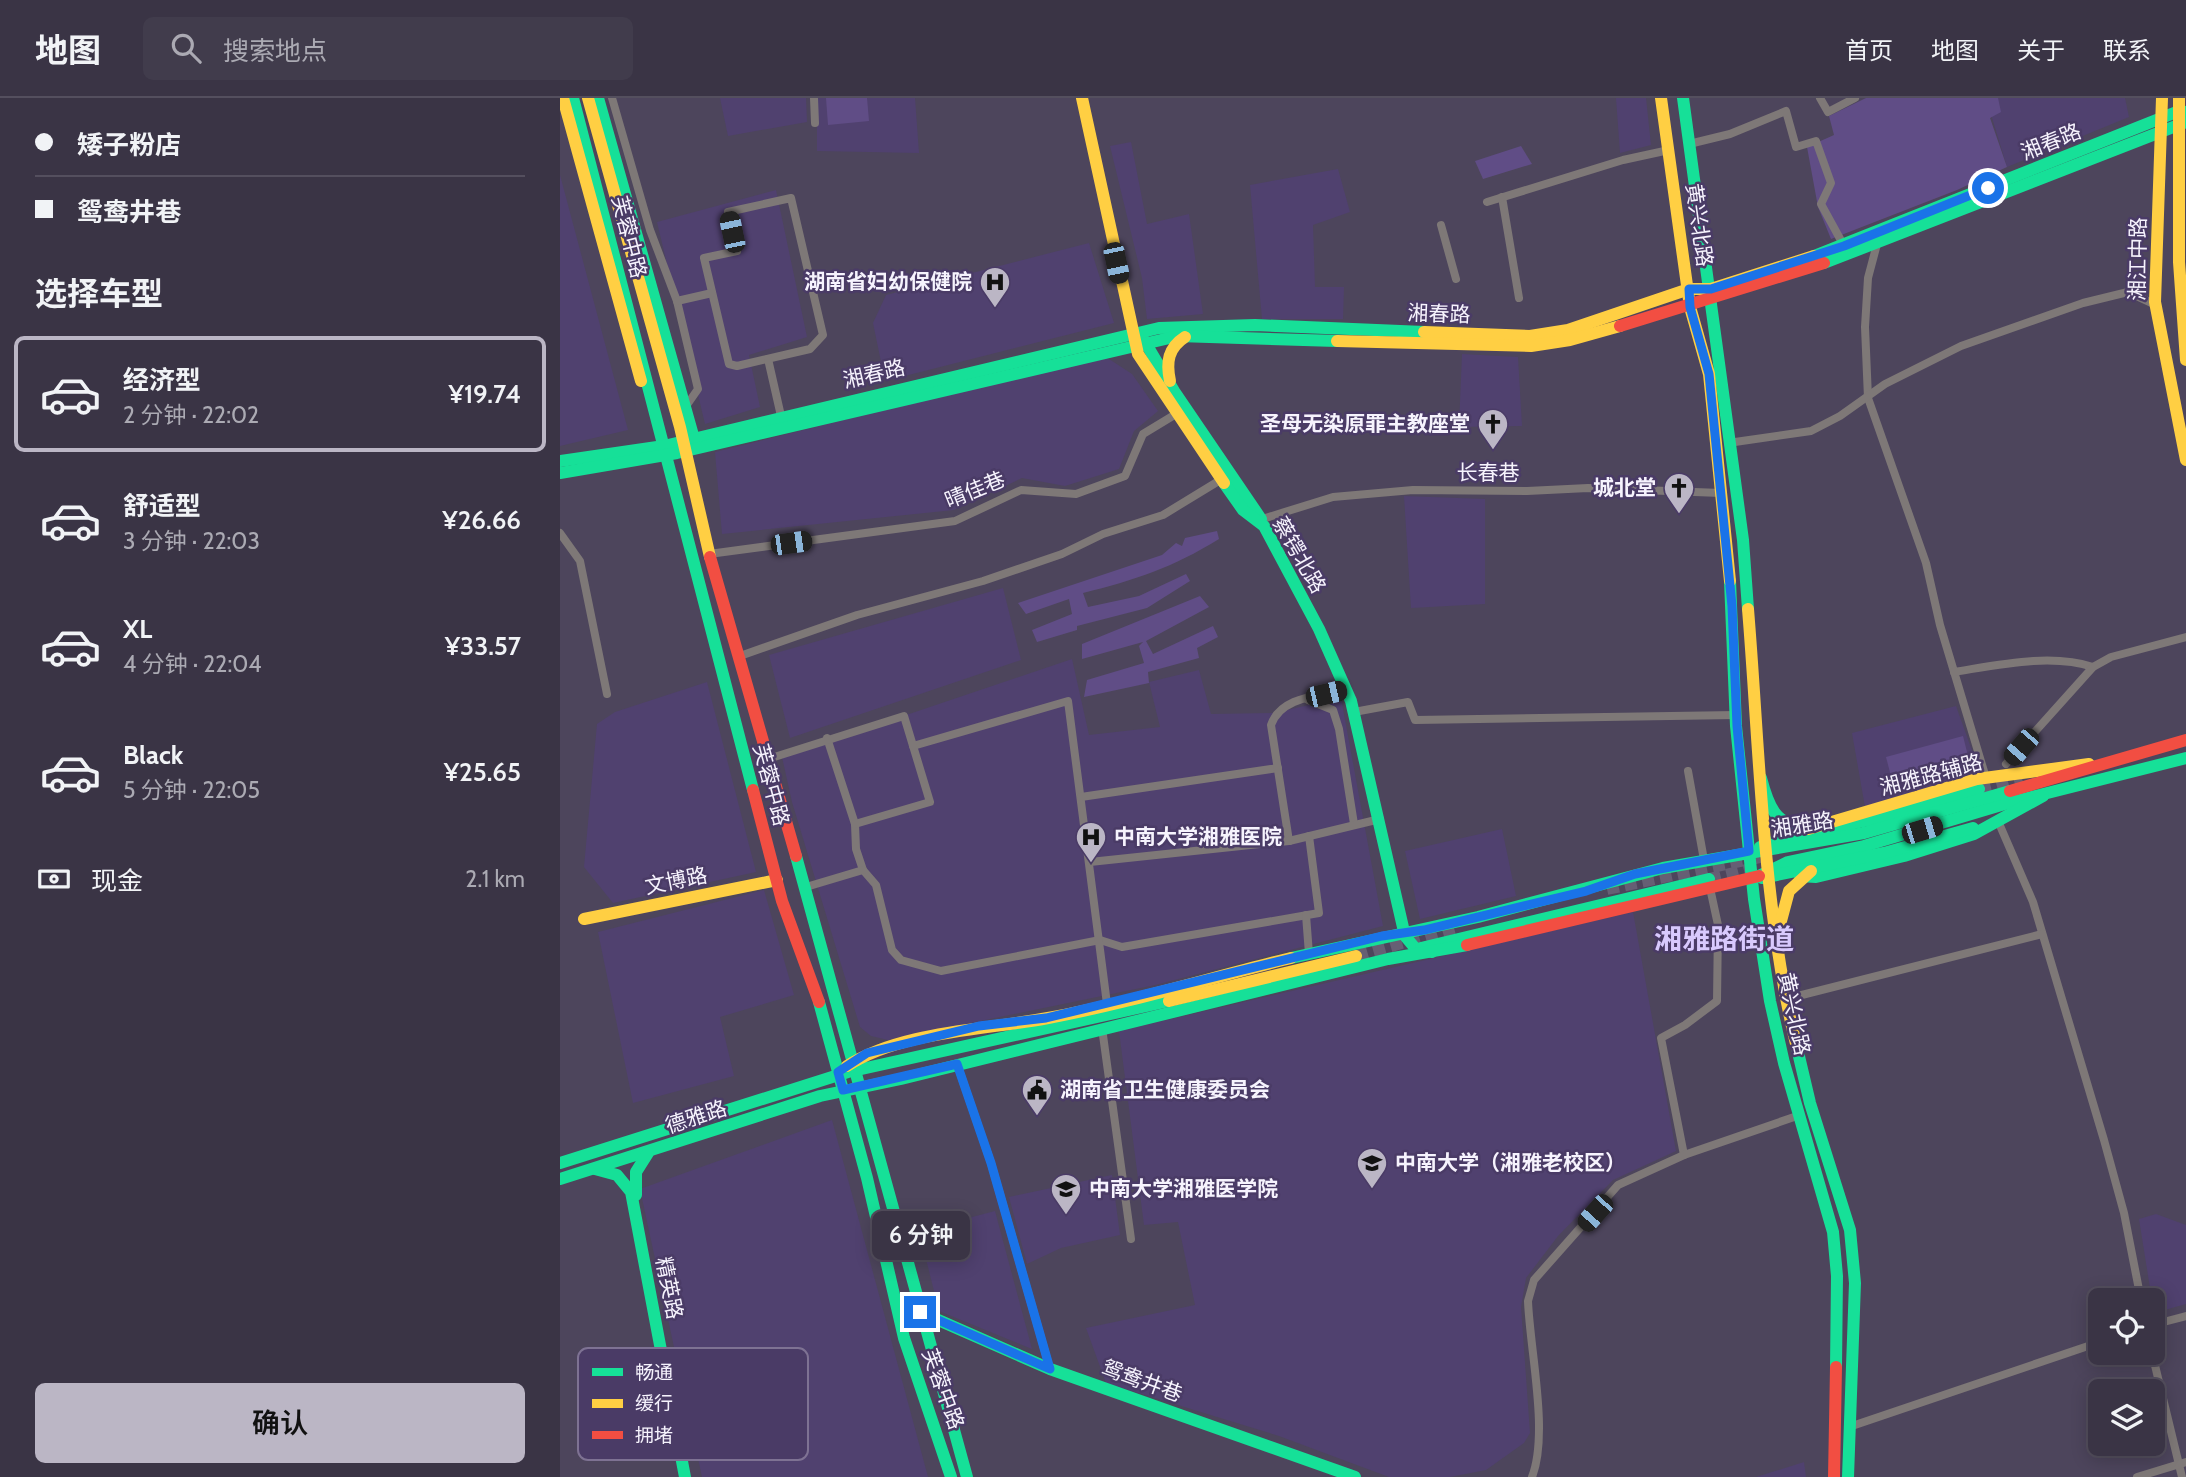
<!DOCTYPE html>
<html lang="zh">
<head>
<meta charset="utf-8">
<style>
  body { margin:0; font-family:Cabin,"Noto Sans SC",sans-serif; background:#413c4c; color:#f1f3f6; height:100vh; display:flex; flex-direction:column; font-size:26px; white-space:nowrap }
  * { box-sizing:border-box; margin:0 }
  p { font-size:23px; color:#abaab3 }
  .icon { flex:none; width:38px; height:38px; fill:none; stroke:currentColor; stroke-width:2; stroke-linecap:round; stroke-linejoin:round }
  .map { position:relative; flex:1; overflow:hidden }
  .drawer { display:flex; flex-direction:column; background:#3a3445; width:560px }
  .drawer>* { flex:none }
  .hud { display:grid; align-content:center; height:154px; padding:0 35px; background:#3a3445 }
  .tools { position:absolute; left:1528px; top:1190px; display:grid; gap:14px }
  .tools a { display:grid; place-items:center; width:77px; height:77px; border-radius:10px; background:#3a3445; box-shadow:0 4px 18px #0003,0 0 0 2px #544f5e; font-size:35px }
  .end { position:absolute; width:32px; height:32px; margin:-16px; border:9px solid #1a73e8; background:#fff; box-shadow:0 0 0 4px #fff }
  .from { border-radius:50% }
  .bubble { position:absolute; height:49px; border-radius:10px; background:#3a3445; box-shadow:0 4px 18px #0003,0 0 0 2px #544f5e; font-size:23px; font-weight:600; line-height:49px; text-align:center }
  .car { position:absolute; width:21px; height:42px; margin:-21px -10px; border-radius:9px; box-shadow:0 0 5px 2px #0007; background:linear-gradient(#222 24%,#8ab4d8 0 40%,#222 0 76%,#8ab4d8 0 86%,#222 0) }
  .hud b { display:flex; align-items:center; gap:24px; height:66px; font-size:26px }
  .hud b+b { border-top:2px solid #544f5e }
  .hud i { width:18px; height:18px; background:#f1f3f6 }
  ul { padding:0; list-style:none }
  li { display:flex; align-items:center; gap:21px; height:116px; margin:0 14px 10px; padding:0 21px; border:4px solid transparent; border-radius:10px }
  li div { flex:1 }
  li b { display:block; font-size:26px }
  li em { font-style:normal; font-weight:600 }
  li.active { border-color:#bbb6c5 }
  li>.icon { width:63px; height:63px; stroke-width:1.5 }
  h2 { padding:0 35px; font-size:32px; line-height:84px }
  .pay { display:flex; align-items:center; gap:18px; height:77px; padding:0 35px; font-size:26px }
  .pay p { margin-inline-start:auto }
  .primary-button { display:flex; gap:14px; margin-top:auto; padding:14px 35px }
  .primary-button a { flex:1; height:80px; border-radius:10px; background:#bbb6c5; color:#111; font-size:28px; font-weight:600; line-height:80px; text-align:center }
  header { display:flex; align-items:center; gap:42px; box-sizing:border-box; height:98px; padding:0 35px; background:#3a3445; border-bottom:2px solid #544f5e }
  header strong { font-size:33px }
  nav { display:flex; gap:38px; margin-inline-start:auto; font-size:24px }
  .search { width:490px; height:63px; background:#413c4c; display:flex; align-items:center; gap:18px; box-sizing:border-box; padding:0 24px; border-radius:10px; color:#abaab3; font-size:26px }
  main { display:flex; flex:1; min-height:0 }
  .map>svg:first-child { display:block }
  .built { fill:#50416f }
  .green { fill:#604d86 }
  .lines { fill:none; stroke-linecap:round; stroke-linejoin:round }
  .primary-tunnel { stroke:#665f74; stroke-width:12; stroke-dasharray:12 6; stroke-linecap:butt }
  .street { stroke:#7e7877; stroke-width:8 }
  .fast { stroke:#16e098; stroke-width:12 }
  .slow { stroke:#ffcf43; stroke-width:12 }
  .jam { stroke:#f24e42; stroke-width:12 }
  .route { stroke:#1a73e8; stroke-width:9 }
  .labels { text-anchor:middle; stroke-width:5; stroke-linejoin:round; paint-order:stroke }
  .street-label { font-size:21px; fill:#f6f3fd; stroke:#4a3b66 }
  .poi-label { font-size:21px; font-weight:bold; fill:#f6f3fd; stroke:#4a3b66; text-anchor:start }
  .district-label { font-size:28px; font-weight:bold; fill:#d8c9fd; stroke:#4a3b66 }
  .key { fill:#4a3b66; stroke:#7e7293; stroke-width:2 }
  .key-label { font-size:19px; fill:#f6f3fd }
</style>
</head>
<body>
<header>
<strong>地图</strong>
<div class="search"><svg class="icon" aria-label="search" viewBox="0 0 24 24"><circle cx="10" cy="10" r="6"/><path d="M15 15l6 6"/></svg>搜索地点</div>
<nav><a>首页</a><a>地图</a><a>关于</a><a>联系</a></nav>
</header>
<main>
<section class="drawer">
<div class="hud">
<b><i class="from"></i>矮子粉店</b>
<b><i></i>鸳鸯井巷</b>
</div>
<h2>选择车型</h2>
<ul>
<li class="active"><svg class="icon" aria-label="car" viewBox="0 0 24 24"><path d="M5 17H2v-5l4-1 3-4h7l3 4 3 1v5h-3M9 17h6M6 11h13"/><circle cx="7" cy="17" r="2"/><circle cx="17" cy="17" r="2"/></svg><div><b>经济型</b><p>2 分钟 · 22:02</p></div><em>¥19.74</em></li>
<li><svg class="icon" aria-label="car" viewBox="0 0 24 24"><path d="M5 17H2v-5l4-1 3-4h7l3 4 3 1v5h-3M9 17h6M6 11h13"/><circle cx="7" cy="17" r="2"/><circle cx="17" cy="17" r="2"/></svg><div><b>舒适型</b><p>3 分钟 · 22:03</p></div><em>¥26.66</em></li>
<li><svg class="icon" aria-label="car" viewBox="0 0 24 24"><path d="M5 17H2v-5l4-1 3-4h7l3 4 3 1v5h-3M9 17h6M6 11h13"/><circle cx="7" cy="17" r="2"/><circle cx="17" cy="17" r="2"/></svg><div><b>XL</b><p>4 分钟 · 22:04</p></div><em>¥33.57</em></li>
<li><svg class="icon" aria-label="car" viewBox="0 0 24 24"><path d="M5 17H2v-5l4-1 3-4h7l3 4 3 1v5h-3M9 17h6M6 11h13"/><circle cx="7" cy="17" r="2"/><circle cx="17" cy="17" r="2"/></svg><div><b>Black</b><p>5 分钟 · 22:05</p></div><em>¥25.65</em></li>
</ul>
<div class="pay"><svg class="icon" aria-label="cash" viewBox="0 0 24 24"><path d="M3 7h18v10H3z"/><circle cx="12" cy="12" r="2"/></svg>现金<p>2.1 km</p></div>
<div class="primary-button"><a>确认</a></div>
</section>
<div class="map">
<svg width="1626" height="1379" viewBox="0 0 1626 1379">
  <rect width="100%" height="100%" fill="#4d455c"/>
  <g class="built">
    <path d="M160 0H246L247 24 168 38Z"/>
    <path d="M257 0H355L359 55 257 53Z"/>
    <path d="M1056 0H1086L1091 47 1060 55Z"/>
    <path d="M1426 0H1565L1569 19 1447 69Z"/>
    <path d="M571 44 587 126 629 116 643 216 587 221 582 180 550 48Z"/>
    <path d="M778 71 790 114 753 127 755 189H784L783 221H702L690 87Z"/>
    <path d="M0 77 68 332 0 348Z"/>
    <path d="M216 92 247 239 189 257 200 309 145 326 97 124Z"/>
    <path d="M529 145 554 225 325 283 313 225 326 197Z"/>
    <path d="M902 256 958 259 962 328 899 329Z"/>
    <path d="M535 260 549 261 572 276 598 313 574 333 559 371 505 388 462 380 394 412 162 436 155 354Z"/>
    <path d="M844 398 925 401V506L851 510Z"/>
    <path d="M443 490 461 562 230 640 209 557Z"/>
    <path d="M512 561 529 637 600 629 589 584 639 572 651 616 713 615 781 600 823 828 595 887 328 942 311 938 300 929 232 704 222 659Z"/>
    <path d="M147 584 196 774 53 805 24 769 37 626 55 614Z"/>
    <path d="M1396 608 1420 675 1305 709 1292 635Z"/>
    <path d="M942 731 956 798 860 821 845 753Z"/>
    <path d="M204 792 234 897 160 919 174 978 73 1005 38 834Z"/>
    <path d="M1073 814 1116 1053 1053 1082 998 1138 966 1180 961 1209 970 1335 964 1345 926 1372 890 1379H829L719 1338 546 1285 526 1230 635 1207 618 1124 584 1127 559 933Z"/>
    <path d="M272 1022 368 1379H142L80 1091Z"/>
    <path d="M552 1077 560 1137 501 1150 467 1166 449 1099Z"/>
    <path d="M435 1113 472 1251 379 1213 359 1133Z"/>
    <path d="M1596 1116 1626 1127V1206L1594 1215 1579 1121Z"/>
    <path d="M1244 1364 1246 1379H1196Z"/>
  </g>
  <g class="green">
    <path d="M266 0H307L309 23 268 27Z"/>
    <path d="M1306 0H1438L1441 14 1430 20 1447 69 1397 92 1271 141 1258 109 1247 49 1274 37 1269 18Z"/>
    <path d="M961 48 972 66 923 81 915 63Z"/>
    <path d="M657 433 659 441C612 470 575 482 523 495L528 509 579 498 626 476 630 483 587 510 517 528V532L477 544 472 532 512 516 509 501 466 516 458 505 602 457 616 445 622 448 625 440Z"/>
    <path d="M640 498 649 509 586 543 593 556 653 528 658 539 637 550 639 560 588 574 589 585 524 599 527 582 584 565 579 548 583 544 522 561V546Z"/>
    <path d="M1403 638 1410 666 1333 686 1326 659Z"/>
  </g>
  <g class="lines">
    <g class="primary-tunnel">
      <path d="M1419 691 1462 680"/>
      <path d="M1149 781 1216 765"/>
      <path d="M1047 791 1200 759"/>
      <path d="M796 858 894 830"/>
    </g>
    <g class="street">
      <path d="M52 0 90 132 117 203 138 291 124 311"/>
      <path d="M254 0 255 25"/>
      <path d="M1260 0 1268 14 1295 0"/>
      <path d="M1129 46 1170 36 1226 13 1236 49 1256 43 1271 85 1261 106 1284 148"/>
      <path d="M942 99 959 200"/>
      <path d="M231 100 263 237 250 251 177 268 169 266 144 160 177 153 168 114Z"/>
      <path d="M927 104 1063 62 1109 52"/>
      <path d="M881 127 896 181"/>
      <path d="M1317 146 1308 180 1305 229 1308 300 1366 465 1380 527 1426 680"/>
      <path d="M117 203 152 195"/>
      <path d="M208 261 221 318"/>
      <path d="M1168 345 1251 333 1280 318 1325 286 1401 248 1523 205 1568 194 1596 207"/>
      <path d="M699 422 773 399 853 392 967 393 1028 390 1161 395"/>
      <path d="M0 435 20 463 47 596"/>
      <path d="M149 456 395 423 461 392 516 396 565 378 583 336 616 316"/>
      <path d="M180 558 297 517 423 483 502 456 543 436 603 417 662 381"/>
      <path d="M1394 574C1438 567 1491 555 1533 569"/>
      <path d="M748 602 773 612 779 631 794 726"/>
      <path d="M794 614 848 604 855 622 1176 617"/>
      <path d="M267 640 295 726 296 751 303 772 316 787 332 852 341 862 381 873 540 842 562 849 759 815 749 738"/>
      <path d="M353 648 508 603 547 906"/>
      <path d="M208 661 344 618 370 704 295 726"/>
      <path d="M1446 666 1533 569 1551 559 1626 539"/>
      <path d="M1128 673 1144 762"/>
      <path d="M521 699 718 670"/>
      <path d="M1438 723 1473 804 1544 1042 1564 1115 1581 1202"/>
      <path d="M729 743 711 627C721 598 760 598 787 591"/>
      <path d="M530 764 729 743 820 721"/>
      <path d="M246 789 303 772"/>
      <path d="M746 817 749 856"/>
      <path d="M1226 901 1482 836"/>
      <path d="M542 930 571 1141"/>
      <path d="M397 966 431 1065 490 1271"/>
      <path d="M1124 1057 1101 940 1125 927 1157 903 1158 827 1150 790"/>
      <path d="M1592 1227 1626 1218"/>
      <path d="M1592 1255 1622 1379"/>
      <path d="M1289 1329 1540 1244"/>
      <path d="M972 1379C989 1335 970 1253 968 1203L974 1182 1058 1087 1124 1057 1240 1017"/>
      <path d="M1577 1379 1626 1364"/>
    </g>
    <g class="fast">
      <path d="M13 0 193 692"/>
      <path d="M38 0 134 341"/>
      <path d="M1123 0 1183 442 1188 511"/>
      <path d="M1254 158 1619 13 1626 14"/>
      <path d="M1264 165 1626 24"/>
      <path d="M582 239 614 293 701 421"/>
      <path d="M0 363 104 348 599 230 695 227 864 234"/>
      <path d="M0 375 117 355 618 238 777 243"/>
      <path d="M664 385 683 412 704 428 759 531 791 603 845 838 855 850 872 854"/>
      <path d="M1170 483 1176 628 1194 801 1210 903 1224 965 1273 1134 1277 1178 1276 1269"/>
      <path d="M1201 680C1208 707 1215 728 1246 729"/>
      <path d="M1200 749 1223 740 1319 720 1419 691"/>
      <path d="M236 758 407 1379"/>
      <path d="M1199 778 1228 764 1304 748 1448 705 1626 660"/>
      <path d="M1240 778 1256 779 1344 758 1414 736 1483 698"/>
      <path d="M1202 780 1324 755 1413 730"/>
      <path d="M861 850 1149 781"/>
      <path d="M731 860 918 819 1103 770 1304 735 1450 693"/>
      <path d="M259 904 307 1080 344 1240 391 1379"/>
      <path d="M1237 950 1250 1005 1290 1132 1295 1185 1288 1379"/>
      <path d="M0 1065 288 974 609 903"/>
      <path d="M35 1071 57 1077 71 1094 125 1379"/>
      <path d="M0 1081 260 998 341 981 828 861 907 847"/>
      <path d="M76 1097V1074L88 1055"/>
      <path d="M360 1214 490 1271 795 1379"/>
    </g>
    <g class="slow">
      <path d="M3 0 81 283"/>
      <path d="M28 0 120 329 150 459"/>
      <path d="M522 0 578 256 664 385"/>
      <path d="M1101 0 1130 209 1149 276 1170 483"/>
      <path d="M1602 0 1595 204 1626 362"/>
      <path d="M1619 0V164L1626 262"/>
      <path d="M864 234 970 238 1008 232 1129 191H1151L1254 158"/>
      <path d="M777 243 971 248 1010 242 1060 228"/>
      <path d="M610 283C606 264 608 250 625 239"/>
      <path d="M1188 511C1200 657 1202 808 1237 950"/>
      <path d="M1248 731 1417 681 1529 666"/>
      <path d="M24 821 217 782"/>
      <path d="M1217 838 1229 793 1251 773"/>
      <path d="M609 903 796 858"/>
      <path d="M287 968C341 933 425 932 488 920 569 905 650 880 731 860"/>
    </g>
    <g class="jam">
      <path d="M1060 228 1264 165"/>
      <path d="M150 459 236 758"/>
      <path d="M193 692 222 803 259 904"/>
      <path d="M1450 693 1626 642"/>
      <path d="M907 847 1199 778"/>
      <path d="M1274 1379 1276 1269"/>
    </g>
  </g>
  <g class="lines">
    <path class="route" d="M360 1214 490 1271 431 1065 397 966 283 992 278 974 307 955 419 928 486 920 822 838 864 832 1026 793 1075 776 1189 753 1177 628 1172 508 1149 276 1130 209 1129 191H1151L1284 148 1428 90"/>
  </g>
  <defs>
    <g id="hospital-pin" transform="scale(1.575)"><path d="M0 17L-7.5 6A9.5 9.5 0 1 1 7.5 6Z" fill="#bbb6c5" stroke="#4a3b66"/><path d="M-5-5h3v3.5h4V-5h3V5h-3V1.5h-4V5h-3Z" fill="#111"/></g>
    <g id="church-pin" transform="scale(1.575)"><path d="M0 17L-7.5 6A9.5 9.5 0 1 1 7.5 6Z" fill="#bbb6c5" stroke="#4a3b66"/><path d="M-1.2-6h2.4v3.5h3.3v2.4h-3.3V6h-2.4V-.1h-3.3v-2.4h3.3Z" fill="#111"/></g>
    <g id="civic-pin" transform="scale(1.575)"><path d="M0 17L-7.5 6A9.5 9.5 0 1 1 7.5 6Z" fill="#bbb6c5" stroke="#4a3b66"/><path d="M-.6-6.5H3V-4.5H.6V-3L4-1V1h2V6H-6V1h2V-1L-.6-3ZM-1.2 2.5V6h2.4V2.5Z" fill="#111"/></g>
    <g id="university-pin" transform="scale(1.575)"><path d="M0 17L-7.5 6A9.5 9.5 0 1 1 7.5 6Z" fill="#bbb6c5" stroke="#4a3b66"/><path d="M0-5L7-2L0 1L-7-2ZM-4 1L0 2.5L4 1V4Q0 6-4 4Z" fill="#111"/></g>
    <g id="school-pin" transform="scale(1.575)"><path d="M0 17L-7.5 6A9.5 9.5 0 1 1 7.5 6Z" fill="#bbb6c5" stroke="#4a3b66"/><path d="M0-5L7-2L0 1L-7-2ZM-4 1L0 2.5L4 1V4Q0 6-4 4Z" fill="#111"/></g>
  </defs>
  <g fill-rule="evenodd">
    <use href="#hospital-pin" x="435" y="184"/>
    <use href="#church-pin" x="933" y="326"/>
    <use href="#church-pin" x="1119" y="390"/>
    <use href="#hospital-pin" x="531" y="739"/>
    <use href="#civic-pin" x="477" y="992"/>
    <use href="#university-pin" x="812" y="1065"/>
    <use href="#school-pin" x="506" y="1091"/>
  </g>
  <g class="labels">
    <g class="street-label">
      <text transform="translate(1491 44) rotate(-22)" y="7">湘春路</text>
      <text transform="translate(1139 127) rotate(82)" y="7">黄兴北路</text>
      <text transform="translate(69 139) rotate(76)" y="7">芙蓉中路</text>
      <text transform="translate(1578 161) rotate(-89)" y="7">湘江中路</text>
      <text transform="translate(879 216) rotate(2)" y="7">湘春路</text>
      <text transform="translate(314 276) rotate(-13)" y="7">湘春路</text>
      <text x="928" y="382">长春巷</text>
      <text transform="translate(415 392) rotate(-22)" y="7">晴佳巷</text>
      <text transform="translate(739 457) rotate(60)" y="7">蔡锷北路</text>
      <text transform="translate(1371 677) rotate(-15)" y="7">湘雅路辅路</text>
      <text transform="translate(211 687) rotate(75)" y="7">芙蓉中路</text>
      <text transform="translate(1242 727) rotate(-9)" y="7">湘雅路</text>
      <text transform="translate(116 783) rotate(-11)" y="7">文博路</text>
      <text transform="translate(1234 916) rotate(78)" y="7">黄兴北路</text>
      <text transform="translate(136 1019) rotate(-18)" y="7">德雅路</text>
      <text transform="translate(109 1190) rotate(79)" y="7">精英路</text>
      <text transform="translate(582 1283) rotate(20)" y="7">鸳鸯井巷</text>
      <text transform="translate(383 1291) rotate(70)" y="7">芙蓉中路</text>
    </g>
    <g class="poi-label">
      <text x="412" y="191" text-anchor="end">湖南省妇幼保健院</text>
      <text x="910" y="333" text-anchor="end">圣母无染原罪主教座堂</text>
      <text x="1096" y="397" text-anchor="end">城北堂</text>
      <text x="554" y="746">中南大学湘雅医院</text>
      <text x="500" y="999">湖南省卫生健康委员会</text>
      <text x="835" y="1072">中南大学（湘雅老校区）</text>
      <text x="529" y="1098">中南大学湘雅医学院</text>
    </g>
    <g class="district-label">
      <text x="1164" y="851">湘雅路街道</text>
    </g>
  </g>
  <rect x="18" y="1250" width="230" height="112" rx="10" class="key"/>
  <rect x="32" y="1270" width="31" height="8" fill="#16e098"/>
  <rect x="32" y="1301" width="31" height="9" fill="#ffcf43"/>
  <rect x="32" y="1333" width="31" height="8" fill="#f24e42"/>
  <g class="key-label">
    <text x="75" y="1281">畅通</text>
    <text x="75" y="1312">缓行</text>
    <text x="75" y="1344">拥堵</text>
  </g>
</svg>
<div class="tools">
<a><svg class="icon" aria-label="locate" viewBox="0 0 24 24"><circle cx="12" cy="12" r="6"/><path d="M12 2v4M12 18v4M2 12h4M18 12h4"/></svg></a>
<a><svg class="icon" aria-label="layers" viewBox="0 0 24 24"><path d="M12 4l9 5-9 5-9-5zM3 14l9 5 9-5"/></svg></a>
</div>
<i class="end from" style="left:1428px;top:90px"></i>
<i class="end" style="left:360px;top:1214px"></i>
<div class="bubble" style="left:312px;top:1113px;width:98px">6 分钟</div>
<i class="car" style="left:172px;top:134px;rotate:348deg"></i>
<i class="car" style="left:556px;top:165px;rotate:168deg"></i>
<i class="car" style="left:231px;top:445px;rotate:82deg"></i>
<i class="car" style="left:766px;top:596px;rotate:77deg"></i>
<i class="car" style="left:1461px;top:649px;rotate:221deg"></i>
<i class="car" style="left:1362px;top:732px;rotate:73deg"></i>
<i class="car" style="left:1035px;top:1115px;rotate:222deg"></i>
</div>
</main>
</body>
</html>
